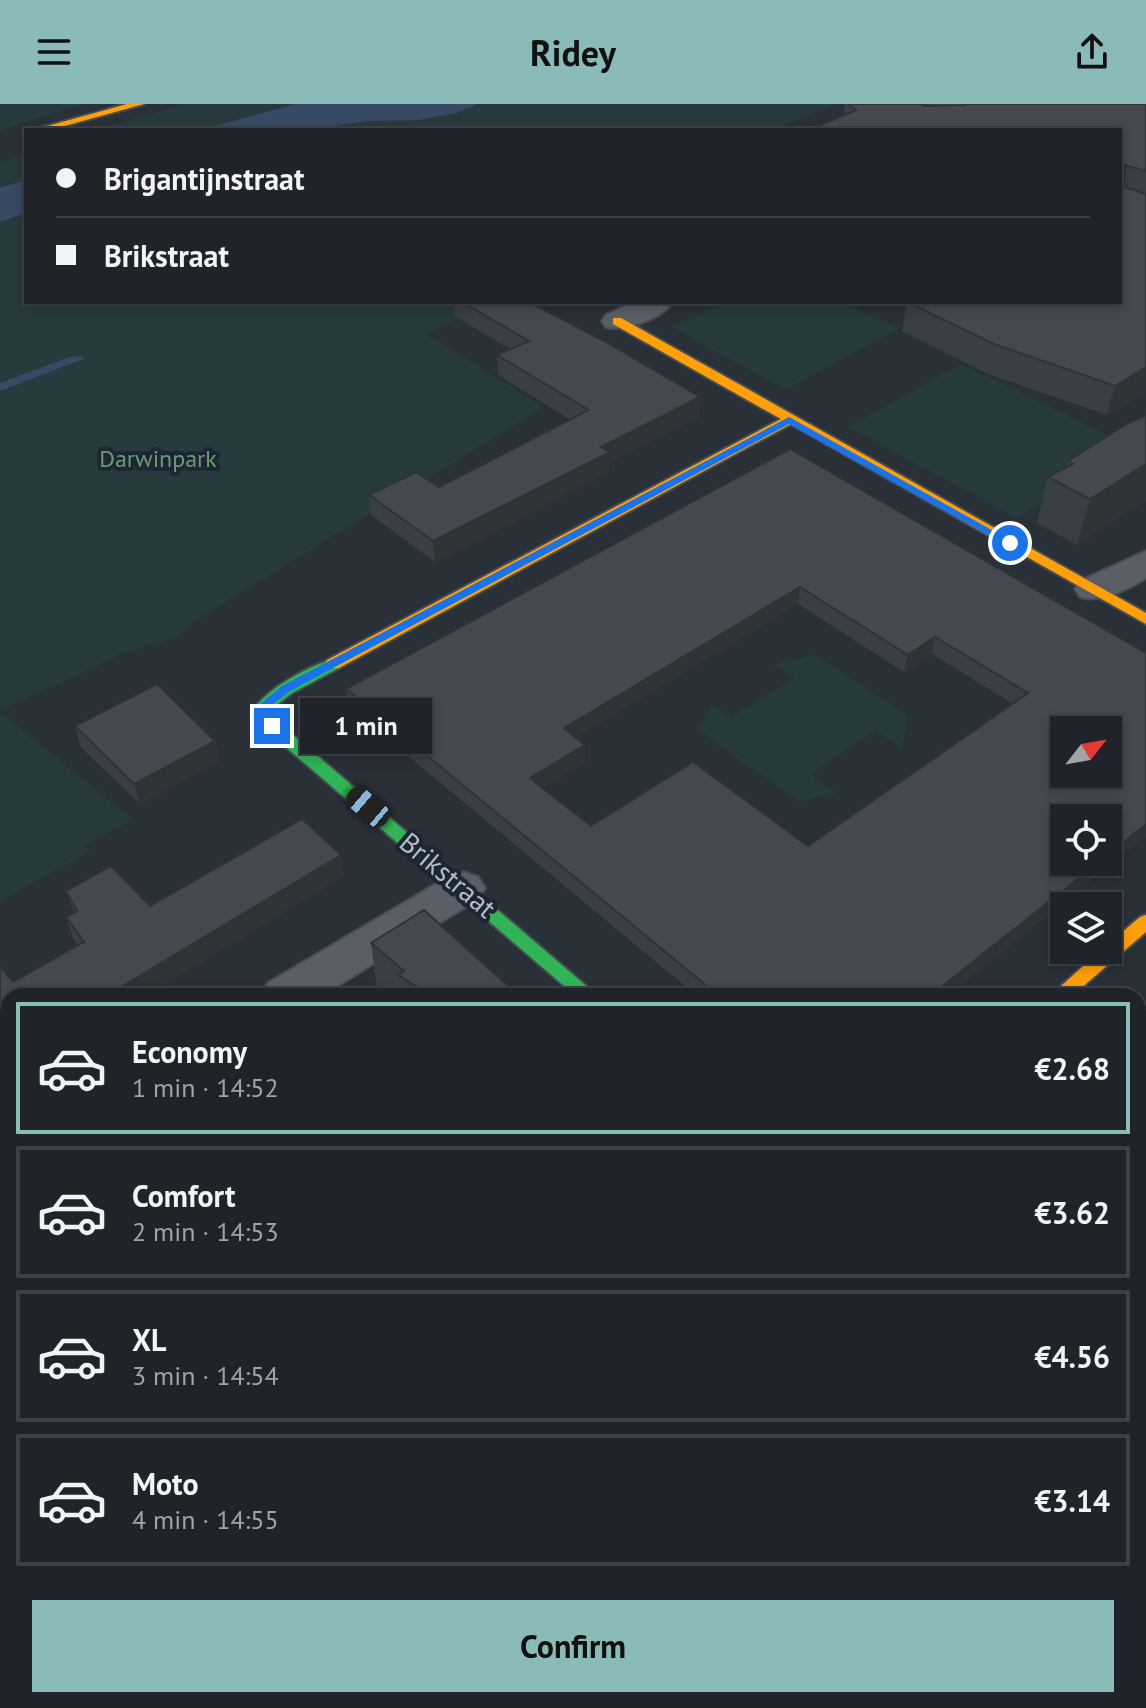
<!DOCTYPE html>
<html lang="en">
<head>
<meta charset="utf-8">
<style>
  body { margin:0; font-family:"PT Sans",sans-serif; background:#2d3036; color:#f1f3f6; height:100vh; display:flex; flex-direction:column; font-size:30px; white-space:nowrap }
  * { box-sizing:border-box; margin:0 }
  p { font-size:26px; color:#a2a4a8 }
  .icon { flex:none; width:44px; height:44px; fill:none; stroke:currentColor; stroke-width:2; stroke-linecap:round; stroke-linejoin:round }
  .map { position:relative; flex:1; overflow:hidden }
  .drawer { position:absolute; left:0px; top:884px; width:1146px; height:720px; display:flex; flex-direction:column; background:#20242a; border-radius:24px 24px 0 0; box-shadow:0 4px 12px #0003,0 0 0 2px #3d4147 }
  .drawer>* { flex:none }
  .hud { position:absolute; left:24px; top:24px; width:1098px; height:176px; border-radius:0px; box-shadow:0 4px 12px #0003,0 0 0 2px #3d4147; display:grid; align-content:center; height:176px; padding:0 32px; background:#20242a }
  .needle { width:52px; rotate:59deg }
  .buttons { position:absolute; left:1050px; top:612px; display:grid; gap:16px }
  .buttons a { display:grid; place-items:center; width:72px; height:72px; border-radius:0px; background:#20242a; box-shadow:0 4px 12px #0003,0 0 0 2px #3d4147; font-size:40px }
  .end { position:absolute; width:36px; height:36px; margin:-18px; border:10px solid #1a73e8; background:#fff; box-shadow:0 0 0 4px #fff }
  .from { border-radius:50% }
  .bubble { position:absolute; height:56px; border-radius:0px; background:#20242a; box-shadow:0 4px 12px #0003,0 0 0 2px #3d4147; font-size:26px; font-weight:600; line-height:56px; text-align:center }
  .car { position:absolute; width:24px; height:48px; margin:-24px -12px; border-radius:10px; box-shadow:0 0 6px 2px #0007; background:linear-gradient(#222 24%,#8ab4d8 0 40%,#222 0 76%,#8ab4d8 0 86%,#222 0) }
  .hud b { display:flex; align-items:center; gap:28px; height:76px; font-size:30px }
  .hud b+b { border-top:2px solid #3d4147 }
  .hud i { width:20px; height:20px; background:#f1f3f6 }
  ul { padding:14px 0 0; list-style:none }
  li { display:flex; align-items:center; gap:24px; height:132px; margin:0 16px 12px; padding:0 16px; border:4px solid #3d4147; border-radius:0px }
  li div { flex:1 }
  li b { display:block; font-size:30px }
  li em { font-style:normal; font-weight:600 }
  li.on { border-color:#8bbbb9 }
  li>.icon { width:72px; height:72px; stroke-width:1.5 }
  .cta { display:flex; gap:16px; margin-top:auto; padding:16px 32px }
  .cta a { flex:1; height:92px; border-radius:0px; background:#8bbbb9; color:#111; font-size:32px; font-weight:600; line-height:92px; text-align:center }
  header { display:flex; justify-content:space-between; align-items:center; height:104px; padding:0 32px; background:#8bbbb9; color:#111; font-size:36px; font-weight:600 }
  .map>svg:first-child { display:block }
  .green { fill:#273a3e }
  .water { fill:#384963 }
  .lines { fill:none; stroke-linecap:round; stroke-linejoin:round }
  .street-casing { stroke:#484c53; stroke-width:4 }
  .fast-casing { stroke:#484c53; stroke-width:4 }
  .slow-casing { stroke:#484c53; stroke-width:4 }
  .street { fill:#5a5e66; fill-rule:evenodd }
  .fast { fill:#30b455; fill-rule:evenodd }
  .slow { fill:#ff9f0a; fill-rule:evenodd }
  .wall { fill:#3a3f45; fill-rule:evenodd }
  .shaded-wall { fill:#303338 }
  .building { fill:#444950; stroke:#303338; stroke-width:2; fill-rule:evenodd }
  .route { fill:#1a73e8 }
  .labels { text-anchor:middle; stroke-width:8; stroke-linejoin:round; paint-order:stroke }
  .far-park-label { font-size:24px; fill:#6b9a76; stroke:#1d2633 }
  .street-label { font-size:28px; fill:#b4bcc9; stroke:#1d2633 }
</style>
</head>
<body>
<header><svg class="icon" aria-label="menu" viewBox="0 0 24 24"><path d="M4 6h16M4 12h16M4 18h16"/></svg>Ridey<svg class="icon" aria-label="share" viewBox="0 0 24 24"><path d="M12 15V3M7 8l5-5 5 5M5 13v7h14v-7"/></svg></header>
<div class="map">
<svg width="1146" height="1604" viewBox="0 0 1146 1604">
  <rect width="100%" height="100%" fill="#2a3038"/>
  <g class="green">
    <path d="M0 0H84L0 26Z"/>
    <path d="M185 0H835L774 26H96Z"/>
    <path d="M26 49V198H498L426 230 544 303 194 517 179 533 123 549 0 607V59Z"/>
    <path d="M724 198H844L899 225 785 285 672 223Z"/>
    <path d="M962 260 1129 342 1017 414 848 323Z"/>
    <path d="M816 551 908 612 902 644 875 626 810 670 837 690 799 697 698 626 711 601 731 614 794 574 774 560Z"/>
    <path d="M0 608 133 716 85 741 90 747 0 797Z"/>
    <path d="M0 1190 8 1201V1409L0 1415Z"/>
    <path d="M146 1596H311L317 1604H136Z"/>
  </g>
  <g class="water">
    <path d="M295 0H477L456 9 419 16 368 17 307 26H201Z"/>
    <path d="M26 76V109L0 118V84Z"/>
    <path d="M72 252 86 254 0 287V279Z"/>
  </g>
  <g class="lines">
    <g class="street-casing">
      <g id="street">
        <path d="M634 198H673C662 214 625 228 606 223L602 217 606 211Z"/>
        <path d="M1146 447V474C1127 486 1102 499 1080 493L1075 485 1080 477Z"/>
        <path d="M463 768 478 773 485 784 478 795 321 892H261L268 879 448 773Z"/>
        <path d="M8 1038V1082L0 1085V1041Z"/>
        <path d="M1146 1364V1426L1138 1430V1367Z"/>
        <path d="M930 1596H996L993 1604H927Z"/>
      </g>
    </g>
    <g class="fast-casing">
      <path id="fast" d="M333 555 339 556 341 560 339 564 292 589 274 603 279 619 598 892H576L266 626 257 601C274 581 308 563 333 555Z"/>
    </g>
    <g class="slow-casing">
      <g id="slow">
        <path d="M127 0H144L50 26H33Z"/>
        <path d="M613 214H621L1146 509V520L791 320 339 564H327L325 560 327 556 781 315 613 220Z"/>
        <path d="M1146 811V828L1072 892H1050L1101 846H1108V840L1140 813Z"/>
      </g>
    </g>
    <use href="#street" class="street"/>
    <use href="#fast" class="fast"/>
    <use href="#slow" class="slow"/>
  </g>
  <g class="wall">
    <path d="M845 0H1146V288L1107 311 988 270 902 227 907 198H1120V26L843 11Z"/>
    <path d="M454 198H529L700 293 699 313 609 358V368L435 458 371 411 369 391 439 383 571 316 498 271 497 251 510 245 454 212Z"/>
    <path d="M1146 312 1077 441 1037 419 1048 373 1067 363 1068 357Z"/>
    <path d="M790 345 1146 549V732L946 892H697L348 602 346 585ZM798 500 904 568 932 550 1013 600 808 742 591 722 542 684 585 658 576 633Z"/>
    <path d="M75 622 215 637 220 657 140 700 81 643Z"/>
    <path d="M344 772 8 892V966L0 971V863L13 878 78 841 73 834 66 813 74 809 66 787 150 802Z"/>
    <path d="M371 839 519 892H385L377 886Z"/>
    <path d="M1146 903V1255L1138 1249V910Z"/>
    <path d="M1146 1545V1604H1139L1130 1596H1138V1554Z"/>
    <path d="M355 1596H489L495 1604H359Z"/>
    <path d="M678 1596H810L802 1604H685Z"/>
  </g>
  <g class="shaded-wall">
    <path d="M1146 263V288L1107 311 1115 282Z"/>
    <path d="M700 293 699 313 609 358V368L435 458 433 437 601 343Z"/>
    <path d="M1146 360V397L1077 441 1090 395Z"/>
    <path d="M800 483 798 500 564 641V624Z"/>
    <path d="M935 533 932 550 904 568 908 551Z"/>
    <path d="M215 637 220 657 140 700 134 680Z"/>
    <path d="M585 641V658L531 691 530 674Z"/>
    <path d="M1146 720V732L946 892H931L1099 758H1108V751Z"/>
    <path d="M341 751 344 772 146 892H106Z"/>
    <path d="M8 941V966L0 971V946Z"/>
    <path d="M8 1499V1532L0 1521V1505Z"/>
    <path d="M801 1596H810L802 1604H793Z"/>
  </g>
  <g class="building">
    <path d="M847 0H921L925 2 964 1 963 0H1146V67L1125 61 1124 83 1146 90V263L1115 282 994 240 907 198H1120V26H809L856 6Z"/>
    <path d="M462 198H529L606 238 700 293 601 343 610 348 433 437 369 391 416 368 439 383 589 306 497 251 529 237Z"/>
    <path d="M1146 312V360L1090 395 1048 373 1073 360 1068 357 1130 318Z"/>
    <path d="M790 345 1146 549V720L1108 751V714H1064V758H1099L931 891 924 886 917 892H719L346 585ZM800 483 908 551 935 533 1028 589 808 742 693 658 591 722 530 674 585 641 564 624ZM1064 626H1108V670H1064Z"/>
    <path d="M157 580 215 637 134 680 75 622Z"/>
    <path d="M302 715 341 751 106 892H8V941L0 946V863L13 878 84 838 66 813 77 807 66 787 111 762 150 802Z"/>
    <path d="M424 806 519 892H432L398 871 404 867 371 839Z"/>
    <path d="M1146 903V1232L1138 1226V910Z"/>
    <path d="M8 1068V1144L0 1125V1073Z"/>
    <path d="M8 1394V1499L0 1505V1409L8 1403 4 1397Z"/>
    <path d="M1146 1545V1586L1138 1579V1554Z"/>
    <path d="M361 1596H489L495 1604H365Z"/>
    <path d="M692 1596H801L793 1604H699Z"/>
  </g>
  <path class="route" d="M789 313 1015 439 1006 441 789 320 290 587 271 602 276 625 266 622 259 601 282 582Z"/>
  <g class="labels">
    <g class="far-park-label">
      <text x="158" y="363">Darwinpark</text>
    </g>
    <g class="street-label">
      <text transform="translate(448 771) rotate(40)" y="10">Brikstraat</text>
    </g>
  </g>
</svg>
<div class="buttons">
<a><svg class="needle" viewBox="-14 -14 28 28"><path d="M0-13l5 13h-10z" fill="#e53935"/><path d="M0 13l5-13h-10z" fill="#a2a4a8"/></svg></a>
<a><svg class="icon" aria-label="locate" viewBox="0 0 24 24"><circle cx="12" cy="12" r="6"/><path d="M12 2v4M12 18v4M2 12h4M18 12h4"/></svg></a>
<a><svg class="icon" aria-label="layers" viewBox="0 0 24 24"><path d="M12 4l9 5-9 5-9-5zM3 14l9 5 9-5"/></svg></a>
</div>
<i class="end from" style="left:1010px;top:439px"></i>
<i class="end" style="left:272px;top:622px"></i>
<div class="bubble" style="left:300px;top:594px;width:132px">1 min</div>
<i class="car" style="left:368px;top:703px;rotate:310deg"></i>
<div class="hud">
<b><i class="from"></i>Brigantijnstraat</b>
<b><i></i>Brikstraat</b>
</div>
<section class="drawer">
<ul>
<li class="on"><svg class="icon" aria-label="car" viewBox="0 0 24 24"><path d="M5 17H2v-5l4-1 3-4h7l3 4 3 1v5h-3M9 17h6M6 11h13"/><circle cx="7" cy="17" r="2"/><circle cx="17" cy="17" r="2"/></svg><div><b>Economy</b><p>1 min · 14:52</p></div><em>€2.68</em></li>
<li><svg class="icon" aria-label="car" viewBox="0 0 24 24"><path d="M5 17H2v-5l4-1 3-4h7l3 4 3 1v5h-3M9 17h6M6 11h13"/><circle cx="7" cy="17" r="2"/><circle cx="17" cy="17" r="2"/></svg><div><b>Comfort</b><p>2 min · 14:53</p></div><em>€3.62</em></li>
<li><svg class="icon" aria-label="car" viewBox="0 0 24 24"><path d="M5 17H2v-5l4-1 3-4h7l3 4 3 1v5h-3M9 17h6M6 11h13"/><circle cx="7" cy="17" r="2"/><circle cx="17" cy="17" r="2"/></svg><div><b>XL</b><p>3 min · 14:54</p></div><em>€4.56</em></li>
<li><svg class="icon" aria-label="car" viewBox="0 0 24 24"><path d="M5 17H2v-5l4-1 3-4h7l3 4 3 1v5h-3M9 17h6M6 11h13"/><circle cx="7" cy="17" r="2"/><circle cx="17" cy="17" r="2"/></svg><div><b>Moto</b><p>4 min · 14:55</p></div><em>€3.14</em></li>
</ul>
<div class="cta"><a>Confirm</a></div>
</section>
</div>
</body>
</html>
